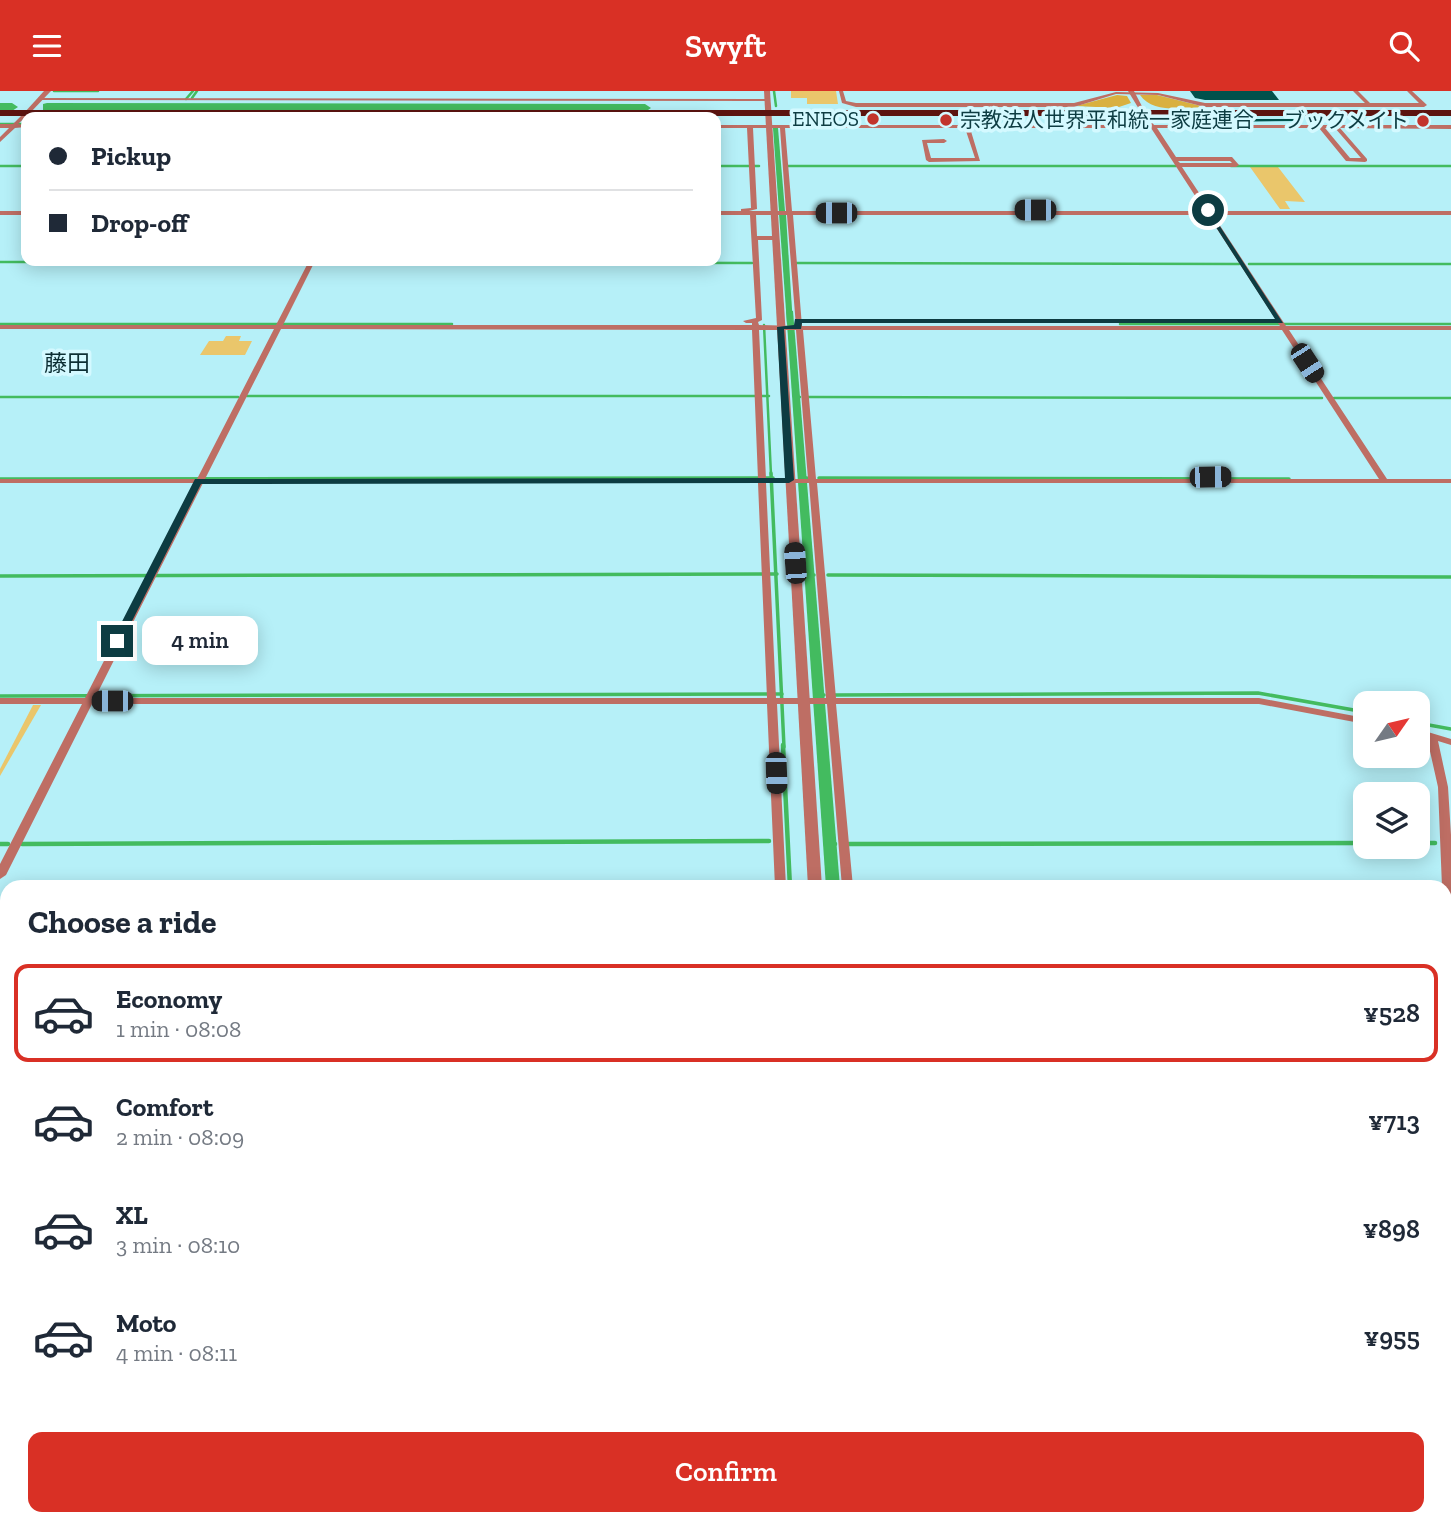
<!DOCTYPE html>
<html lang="en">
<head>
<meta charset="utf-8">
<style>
  body { margin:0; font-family:"Zilla Slab","Noto Sans JP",serif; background:#f6f6f7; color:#1f2937; height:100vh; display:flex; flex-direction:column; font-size:26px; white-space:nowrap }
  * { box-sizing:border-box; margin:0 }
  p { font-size:23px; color:#747a83 }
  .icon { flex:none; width:38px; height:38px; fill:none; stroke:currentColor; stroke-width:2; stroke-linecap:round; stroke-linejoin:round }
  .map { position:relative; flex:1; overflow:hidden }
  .panel { position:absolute; left:0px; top:789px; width:1452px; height:646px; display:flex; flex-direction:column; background:#fff; border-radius:21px 21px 0 0; box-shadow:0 4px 18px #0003 }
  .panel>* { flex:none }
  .hud { position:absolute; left:21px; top:21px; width:700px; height:154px; border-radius:14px; box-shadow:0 4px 18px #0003; display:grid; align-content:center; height:154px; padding:0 28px; background:#fff }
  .needle { width:46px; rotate:56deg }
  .buttons { position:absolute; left:1353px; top:600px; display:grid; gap:14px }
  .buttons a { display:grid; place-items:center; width:77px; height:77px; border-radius:14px; background:#fff; box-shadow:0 4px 18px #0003; font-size:35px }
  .end { position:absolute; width:32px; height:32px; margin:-16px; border:9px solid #0d3c42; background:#fff; box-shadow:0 0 0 4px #fff }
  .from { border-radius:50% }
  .bubble { position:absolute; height:49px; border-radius:14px; background:#fff; box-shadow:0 4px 18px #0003; font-size:23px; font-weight:600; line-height:49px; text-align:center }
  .car { position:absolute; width:21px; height:42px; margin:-21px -10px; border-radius:9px; box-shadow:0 0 5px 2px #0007; background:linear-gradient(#222 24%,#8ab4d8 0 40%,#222 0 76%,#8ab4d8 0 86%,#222 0) }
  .hud b { display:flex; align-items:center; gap:24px; height:66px; font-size:26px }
  .hud b+b { border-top:2px solid #e0e1e3 }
  .hud i { width:18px; height:18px; background:#1f2937 }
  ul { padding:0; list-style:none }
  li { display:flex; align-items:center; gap:21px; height:98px; margin:0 14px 10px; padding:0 14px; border:4px solid transparent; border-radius:14px }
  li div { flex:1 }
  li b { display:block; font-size:26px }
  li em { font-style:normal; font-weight:600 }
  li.active { border-color:#d93025 }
  li>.icon { width:63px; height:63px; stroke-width:1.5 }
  h2 { padding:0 28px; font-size:32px; line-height:84px }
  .button { display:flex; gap:14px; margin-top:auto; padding:14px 28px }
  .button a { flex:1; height:80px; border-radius:14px; background:#d93025; color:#fff; font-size:28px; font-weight:600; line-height:80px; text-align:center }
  header { display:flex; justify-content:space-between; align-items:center; height:91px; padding:0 28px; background:#d93025; color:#fff; font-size:32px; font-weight:600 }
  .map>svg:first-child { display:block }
  .green { fill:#eac66b }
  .forest { fill:#d9b03f }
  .water { fill:#43bb5f }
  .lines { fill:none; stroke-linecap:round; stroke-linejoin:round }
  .stream-far3 { stroke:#43bb5f; stroke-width:2.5 }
  .stream-far2 { stroke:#43bb5f; stroke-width:3.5 }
  .stream-far1 { stroke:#43bb5f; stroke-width:4.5 }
  .stream { stroke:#43bb5f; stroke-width:6 }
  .canal { fill:#43bb5f; fill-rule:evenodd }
  .river { fill:#43bb5f; fill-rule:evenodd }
  .building { fill:#01514c }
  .minor { fill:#be6e64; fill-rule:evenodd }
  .tertiary { fill:#be6e64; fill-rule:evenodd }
  .trunk { fill:#5c1410; fill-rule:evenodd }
  .route { fill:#0d3c42 }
  .poi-dot { fill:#c2342c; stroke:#d4f9ff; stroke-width:2.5 }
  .labels { text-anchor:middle; stroke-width:7; stroke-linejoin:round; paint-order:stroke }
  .far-poi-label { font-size:21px; fill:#0d3c42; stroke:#d4f9ff; text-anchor:end }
  .far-quarter-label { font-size:23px; fill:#0d2f34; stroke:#d4f9ff }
</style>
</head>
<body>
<header><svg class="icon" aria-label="menu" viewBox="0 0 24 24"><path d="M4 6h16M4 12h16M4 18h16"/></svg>Swyft<svg class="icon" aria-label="search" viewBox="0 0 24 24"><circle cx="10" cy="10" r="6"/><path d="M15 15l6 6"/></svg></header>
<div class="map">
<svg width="1451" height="1434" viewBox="0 0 1451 1434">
  <rect width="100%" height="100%" fill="#b6f0f8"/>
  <g class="green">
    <path d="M791 0H836L838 13H807V7H791Z"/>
    <path d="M1278 76 1305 111 1285 110 1290 118H1280L1250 76Z"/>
    <path d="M226 245H241L239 250H252L245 264H200L209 250H223Z"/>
    <path d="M33 614H41L0 685V678Z"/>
    <path d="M1446 1255H1451V1434H1259L1257 1428H1446Z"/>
  </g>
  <g class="forest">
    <path d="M1117 4 1127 5 1131 12 1116 17 1076 15Z"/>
    <path d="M1140 4H1157L1205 16C1184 17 1153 23 1140 4Z"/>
  </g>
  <g class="water">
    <path d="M773 37H778L785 120H779Z"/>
    <path d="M779 123 786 124 793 234 787 233Z"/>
  </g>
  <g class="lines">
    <g class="stream-far3">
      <path d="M54 0H98"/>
      <path d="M774 0 776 15"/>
      <path d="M192 7 197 0"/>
      <path d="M186 8 193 0"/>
      <path d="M0 33H26"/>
      <path d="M0 75H26"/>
      <path d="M716 75H759"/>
      <path d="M787 75H1176"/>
      <path d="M1231 75H1451"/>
      <path d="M0 171H308"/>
      <path d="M315 171 752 172"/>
      <path d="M797 172 1239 173"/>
      <path d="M1249 173H1451"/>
      <path d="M0 233H452"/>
      <path d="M1120 233H1451"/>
      <path d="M764 234 771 384"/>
      <path d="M247 305H769"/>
      <path d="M0 306H238"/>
      <path d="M796 306H800"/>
      <path d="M808 306 1322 307"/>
      <path d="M1334 307H1451"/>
    </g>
    <g class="stream-far2">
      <path d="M771 382 784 656"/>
      <path d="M801 387H807"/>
      <path d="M819 387 1289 388"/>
      <path d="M0 388 773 387"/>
      <path d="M809 484H814"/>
      <path d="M828 484 1451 486"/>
      <path d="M0 485 777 483"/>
      <path d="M817 604H824"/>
      <path d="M835 604 1258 602 1365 621"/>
      <path d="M0 605 782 603"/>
      <path d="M1418 632 1451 638"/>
    </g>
    <g class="stream-far1">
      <path d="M783 654 790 796"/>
      <path d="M1418 752H1435"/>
      <path d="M0 753H8"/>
      <path d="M22 753 769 750"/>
      <path d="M830 753H835"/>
      <path d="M849 753 1365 752"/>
      <path d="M0 943H7"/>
    </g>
    <g class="stream">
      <path d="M837 1428V1434"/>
      <path d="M1230 1428 1232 1434"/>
      <path d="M474 1434 475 1428"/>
    </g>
    <path class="canal" d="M786 218 793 220 840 796H826Z"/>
    <g class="river">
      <path d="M0 12H12L18 16 12 20H0Z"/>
      <path d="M47 12 645 13 651 17 645 21 43 19V13Z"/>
      <path d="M49 1428H87L85 1434H47Z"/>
    </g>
  </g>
  <g class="building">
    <path d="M1190 0H1272L1279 9H1205L1195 7Z"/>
    <path d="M1210 28H1293L1295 30 1213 31Z"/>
  </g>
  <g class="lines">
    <g class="minor">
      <path d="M839 0H843L846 10 856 12H1074L1116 1 1158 2 1205 12H1365L1353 0H1358L1370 12H1419L1407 0H1412L1427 14 1424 16H1205L1158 4 1116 3 1074 16H856L842 12Z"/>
      <path d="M39 7 768 8 770 9 768 10 37 9Z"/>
      <path d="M1144 20 1154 34H1332L1321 22 1324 20 1338 34H1451V38L1340 37 1367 68V70L1365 71 1346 70 1319 37H1157L1176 66H1232L1239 74 1236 76H1182L1211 120H1451V124H1213L1286 235H1451V239H1289L1387 388H1451V392H817L836 607H1259L1365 627V633L1259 613H836L853 796H842L827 613H777L786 796H775L767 613H92L6 784 0 788V773L82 613H0V607H85L195 392H0V388H197L274 238H0V234H276L309 170H315L283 234H752V232H746L743 230 756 227 750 124H716V120H741V118L751 117 747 37H716V34H1149L1141 22ZM753 37H780L786 120H749L757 118ZM785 37H965L975 67H931L927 52H944L947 50 944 48 922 49 926 69 929 71 980 70 970 37H1151L1205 120H792ZM1325 37H1335L1361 67H1350ZM1178 70H1230L1232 72H1180ZM756 124H787L796 235 759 234 758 231 762 229 758 149H774L777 147 774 145H757ZM793 124H1208L1280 235H802ZM281 238 752 239 758 388H205ZM759 239H796L808 388H766ZM803 239H1282L1379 388H816ZM203 392H758L767 607H95ZM766 392H809L826 607H776Z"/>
      <path d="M25 21 30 22 18 33 26 34V36L15 37 0 51V46L9 37H0V33H13Z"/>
      <rect x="0" y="120" width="26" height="4"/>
      <path d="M1418 638 1451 648V654L1438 650 1448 696 1451 744V944L1446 947V796H1442L1438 696 1427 647 1418 644Z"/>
      <path d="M1446 1102 1451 1104V1116L1446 1114Z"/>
      <path d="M36 1428H52L50 1434H34Z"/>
      <path d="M85 1428H101L99 1434H83Z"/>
      <path d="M840 1428H856L857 1434H841Z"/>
      <path d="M1239 1428H1255L1257 1434H1241Z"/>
    </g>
    <g class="tertiary">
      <path d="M44 0H51L29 23H25V21Z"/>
      <path d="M764 0H770L822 796H808Z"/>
      <path d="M1128 0H1134L1146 23H1142Z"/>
      <rect x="0" y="951" width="7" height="12"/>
      <path d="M1446 1072 1451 1073V1088L1446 1086Z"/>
    </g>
    <rect class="trunk" x="0" y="19" width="1451" height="6"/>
  </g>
  <path class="route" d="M1208 117 1283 232H802L801 238H784L794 389 789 392 201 393 122 550 117 553 112 550 195 388 785 387 777 236 794 234 795 228H1275L1205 119Z"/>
  <g class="poi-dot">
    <circle cx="873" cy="28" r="7"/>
    <circle cx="946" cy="29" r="7"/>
    <circle cx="1423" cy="30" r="7"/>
  </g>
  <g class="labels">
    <g class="far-poi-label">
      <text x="859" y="35">ENEOS</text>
      <text x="960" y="36" text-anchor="start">宗教法人世界平和統一家庭連合</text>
      <text x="1409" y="37">ブックメイト</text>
    </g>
    <g class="far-quarter-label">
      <text x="67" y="280">藤田</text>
    </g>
  </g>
</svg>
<div class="buttons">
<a><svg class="needle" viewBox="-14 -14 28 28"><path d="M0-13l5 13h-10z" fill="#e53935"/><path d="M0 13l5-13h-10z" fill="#747a83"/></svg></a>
<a><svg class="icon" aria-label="layers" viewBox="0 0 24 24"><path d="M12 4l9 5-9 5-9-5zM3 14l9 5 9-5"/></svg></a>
</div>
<i class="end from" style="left:1208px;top:119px"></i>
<i class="end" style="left:117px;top:550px"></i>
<div class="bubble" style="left:142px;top:525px;width:116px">4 min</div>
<i class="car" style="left:1035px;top:119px;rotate:270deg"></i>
<i class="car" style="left:836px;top:122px;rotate:270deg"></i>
<i class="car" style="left:1307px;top:272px;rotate:147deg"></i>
<i class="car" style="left:1210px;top:386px;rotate:89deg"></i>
<i class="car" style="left:795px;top:472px;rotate:356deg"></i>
<i class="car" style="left:112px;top:610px;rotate:270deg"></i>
<i class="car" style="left:776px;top:682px;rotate:178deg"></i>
<div class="hud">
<b><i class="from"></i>Pickup</b>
<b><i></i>Drop-off</b>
</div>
<section class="panel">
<h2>Choose a ride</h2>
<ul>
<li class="active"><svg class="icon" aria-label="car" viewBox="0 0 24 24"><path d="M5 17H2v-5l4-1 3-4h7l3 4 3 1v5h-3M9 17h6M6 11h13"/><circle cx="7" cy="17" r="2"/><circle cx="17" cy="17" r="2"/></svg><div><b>Economy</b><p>1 min · 08:08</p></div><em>¥528</em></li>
<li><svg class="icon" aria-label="car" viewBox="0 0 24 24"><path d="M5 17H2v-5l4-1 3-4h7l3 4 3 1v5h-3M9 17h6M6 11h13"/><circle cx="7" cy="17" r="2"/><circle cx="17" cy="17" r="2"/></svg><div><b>Comfort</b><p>2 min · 08:09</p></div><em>¥713</em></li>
<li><svg class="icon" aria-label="car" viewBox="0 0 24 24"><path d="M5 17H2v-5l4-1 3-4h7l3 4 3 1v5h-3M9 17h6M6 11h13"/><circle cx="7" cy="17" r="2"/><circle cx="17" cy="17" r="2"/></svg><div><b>XL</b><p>3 min · 08:10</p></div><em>¥898</em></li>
<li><svg class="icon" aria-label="car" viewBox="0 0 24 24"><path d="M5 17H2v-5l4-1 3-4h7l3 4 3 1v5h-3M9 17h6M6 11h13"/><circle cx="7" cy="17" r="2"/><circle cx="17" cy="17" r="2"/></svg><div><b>Moto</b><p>4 min · 08:11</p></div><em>¥955</em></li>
</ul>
<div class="button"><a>Confirm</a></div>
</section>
</div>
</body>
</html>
